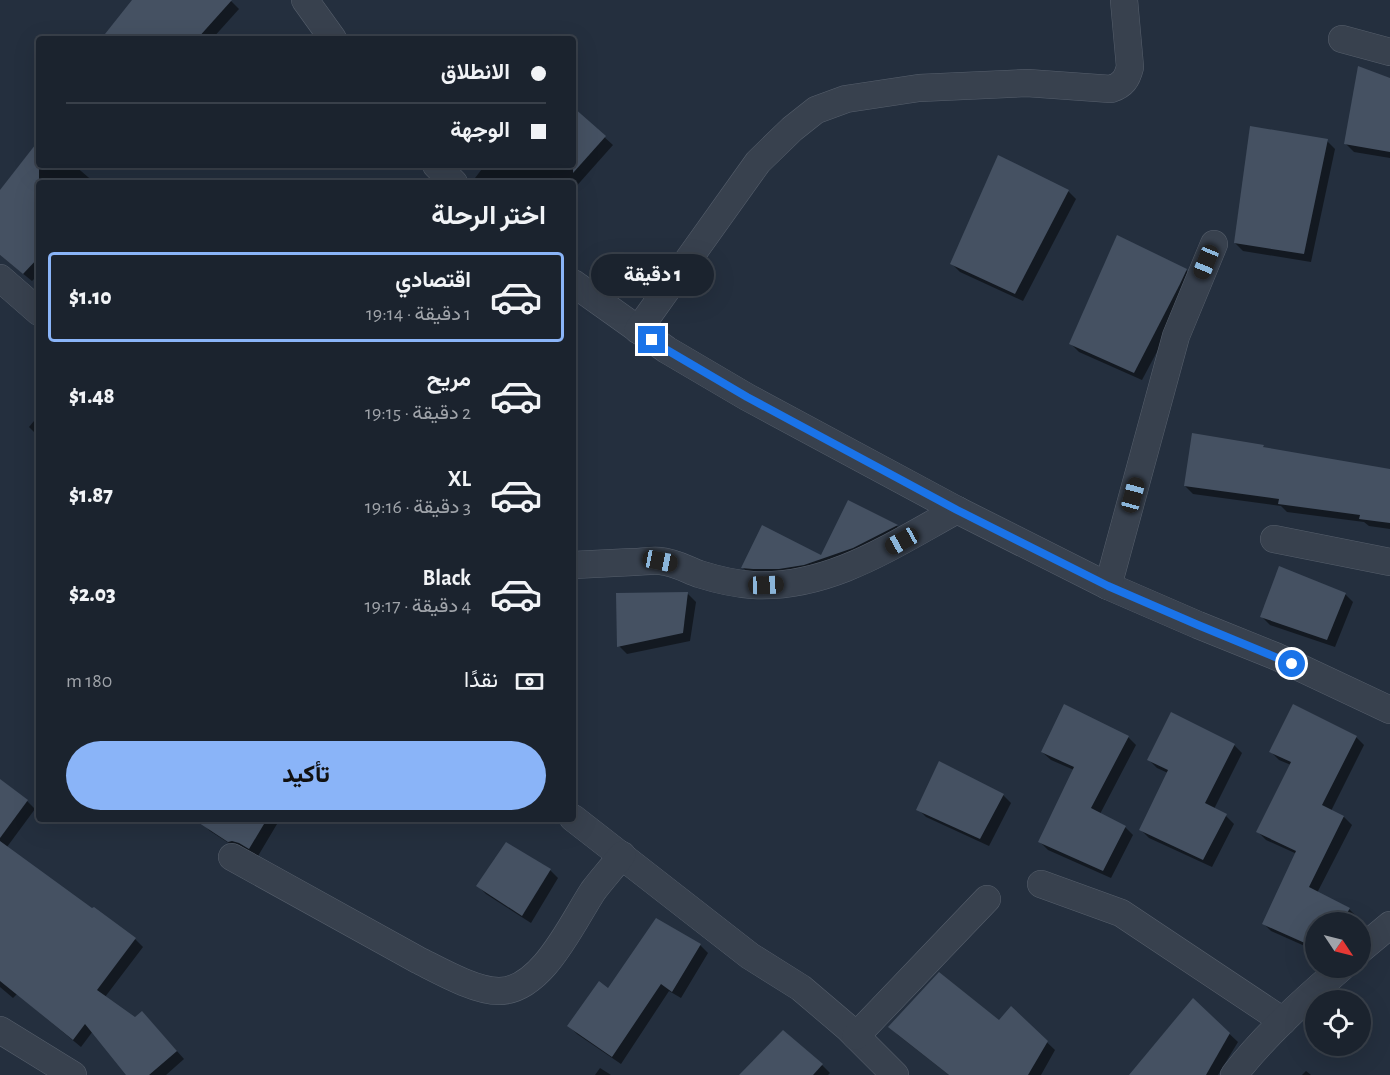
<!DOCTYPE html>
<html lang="ar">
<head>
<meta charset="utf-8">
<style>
  body { margin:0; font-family:"Alegreya Sans",Vazirmatn,sans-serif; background:#282f3a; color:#f1f3f6; direction:rtl; height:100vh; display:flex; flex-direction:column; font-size:22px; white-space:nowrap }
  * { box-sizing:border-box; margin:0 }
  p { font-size:20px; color:#a0a4aa }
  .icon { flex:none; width:33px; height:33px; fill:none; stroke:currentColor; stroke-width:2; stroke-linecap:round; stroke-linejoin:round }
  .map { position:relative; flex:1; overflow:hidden; direction:ltr }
  .sheet { position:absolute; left:36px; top:180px; width:540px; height:642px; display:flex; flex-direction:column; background:#1b232e; border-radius:6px; box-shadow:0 6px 24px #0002,0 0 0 2px #39404a; direction:rtl }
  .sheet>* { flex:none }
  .banner { position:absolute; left:36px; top:36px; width:540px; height:132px; border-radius:6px; box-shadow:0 6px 24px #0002,0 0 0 2px #39404a; direction:rtl; display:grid; align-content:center; height:132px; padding:0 30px; background:#1b232e }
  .needle { width:39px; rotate:125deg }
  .tools { position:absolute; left:1305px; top:912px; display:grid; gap:12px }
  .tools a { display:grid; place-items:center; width:66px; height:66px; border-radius:50%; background:#1b232e; box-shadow:0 6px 24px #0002,0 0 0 2px #39404a; font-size:30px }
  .end { position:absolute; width:27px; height:27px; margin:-14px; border:8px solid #1a73e8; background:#fff; box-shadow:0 0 0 3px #fff }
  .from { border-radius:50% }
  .bubble { position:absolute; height:42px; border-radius:21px; background:#1b232e; box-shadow:0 6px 24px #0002,0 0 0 2px #39404a; font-size:20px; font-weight:800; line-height:42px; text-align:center; direction:rtl }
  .car { position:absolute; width:18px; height:36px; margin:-18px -9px; border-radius:8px; box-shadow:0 0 4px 2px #0007; background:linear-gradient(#222 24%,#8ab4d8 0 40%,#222 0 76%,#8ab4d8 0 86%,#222 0) }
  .banner b { display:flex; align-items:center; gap:21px; height:57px; font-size:22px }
  .banner b+b { border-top:2px solid #39404a }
  .banner i { width:15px; height:15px; background:#f1f3f6 }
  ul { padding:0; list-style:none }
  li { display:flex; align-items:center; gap:18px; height:90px; margin:0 12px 9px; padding:0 18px; border:3px solid transparent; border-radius:6px }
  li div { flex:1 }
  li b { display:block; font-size:22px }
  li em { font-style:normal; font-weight:800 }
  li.selected { border-color:#8ab4f8 }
  li>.icon { width:54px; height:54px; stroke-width:1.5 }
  h2 { padding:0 30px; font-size:27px; line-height:72px }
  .pay { display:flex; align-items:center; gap:15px; height:66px; padding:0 30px; font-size:22px }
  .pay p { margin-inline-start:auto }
  .button { display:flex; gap:12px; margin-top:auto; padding:12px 30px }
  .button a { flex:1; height:69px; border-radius:36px; background:#8ab4f8; color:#111; font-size:24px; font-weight:800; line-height:69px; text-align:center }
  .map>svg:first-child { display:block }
  .shadow { fill:#0007 }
  .building { fill:#455162 }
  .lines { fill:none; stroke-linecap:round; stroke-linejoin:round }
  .minor-casing { stroke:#565f6c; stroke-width:28 }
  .minor { stroke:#38414e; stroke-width:27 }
  .route { stroke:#1a73e8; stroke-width:8 }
</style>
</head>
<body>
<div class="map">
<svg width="1390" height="1075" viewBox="0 0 1390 1075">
  <rect width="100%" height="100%" fill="#242f3e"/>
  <g class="shadow">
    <path d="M134 0H230L239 9 212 39H103Z"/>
    <path d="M1390 79V158L1354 152 1346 144Z"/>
    <path d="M573 109 613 145 573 190V183H480L475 178 485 165H573Z"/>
    <path d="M1327 141 1335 149 1311 262 1243 251 1235 243Z"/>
    <path d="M39 143V165H74L95 183H39V274L32 281 0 255V192Z"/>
    <path d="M1068 191 1076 199 1023 301 960 272 952 264Z"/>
    <path d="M1186 270 1194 278 1188 293 1142 380 1079 352 1071 344Z"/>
    <path d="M39 415V437L29 427Z"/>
    <path d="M1263 447 1266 449 1390 471V529L1369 526 1364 522 1287 512 1281 506 1193 494 1185 486Z"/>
    <path d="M849 502 897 526 904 534 862 555 763 577 751 575 743 568 822 557Z"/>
    <path d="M688 594 696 602 690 641 627 654 619 646Z"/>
    <path d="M1345 594 1353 602 1335 647 1270 625 1262 617Z"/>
    <path d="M1128 737 1136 745 1100 814 1125 827 1133 835 1111 878 1048 850 1040 842 1074 770 1051 760 1042 752Z"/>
    <path d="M1356 737 1364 745 1331 811 1344 817 1352 825 1317 893 1349 909 1357 917 1354 922H1316V951L1271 931 1263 923 1297 854 1266 840 1258 832 1291 765 1279 760 1271 752Z"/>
    <path d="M1234 745 1242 753 1214 809 1226 816 1234 824 1212 867 1149 838 1141 830 1168 773 1157 768 1149 760Z"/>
    <path d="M0 781 27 801 35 809 4 851 0 848Z"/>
    <path d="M1003 795 1011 803 989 846 926 817 918 809Z"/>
    <path d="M205 819H280L258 856 249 851 241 849H238L210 831 202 823Z"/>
    <path d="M550 870 558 878 531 923 486 894 478 886Z"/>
    <path d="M0 879 135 939 143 947 105 997 135 1019 150 1021 184 1059 166 1075H128L93 1031 81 1047 17 994 13 998 0 987Z"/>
    <path d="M700 945 708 953 681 998 669 991 621 1064 577 1034 569 1026 608 990Z"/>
    <path d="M1193 1000 1238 1042 1218 1075H1135Z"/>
    <path d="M1011 1008 1055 1050 1041 1075H949L898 1035 890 1027 999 1022Z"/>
    <path d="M822 1065 830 1073 828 1075H756Z"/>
    <path d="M600 1068 611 1075H595Z"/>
    <path d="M1306 1071 1311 1075H1302Z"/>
  </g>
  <g class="building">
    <path d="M132 0H232L197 39H101Z"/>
    <path d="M1358 66 1390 78V152L1344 144Z"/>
    <path d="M573 107 606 136 573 173Z"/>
    <path d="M1250 126 1328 139 1304 254 1234 243Z"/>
    <path d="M39 140V257L23 274 0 255V190Z"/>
    <path d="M998 155 1069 190 1015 294 950 264Z"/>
    <path d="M1117 235 1187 269 1180 284 1134 373 1069 344Z"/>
    <path d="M1192 433 1264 445 1263 447 1390 469V523L1359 519 1360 515 1278 504 1279 499 1184 486Z"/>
    <path d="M848 500 898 525 853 548 804 565 779 569H753L741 568 762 525 821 555Z"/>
    <path d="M1279 566 1346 593 1327 640 1260 617Z"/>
    <path d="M688 592 683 633 617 647 616 593Z"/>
    <path d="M1064 704 1129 736 1091 808 1126 826 1103 871 1038 842 1074 767 1041 752Z"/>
    <path d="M1293 704 1357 736 1322 805 1344 816 1309 887 1350 908 1342 922H1316V948L1262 924 1296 851 1256 832 1291 762 1269 752Z"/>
    <path d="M1171 712 1235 744 1205 803 1227 814 1203 860 1139 830 1168 770 1147 760Z"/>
    <path d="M939 761 1004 794 980 839 916 810Z"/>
    <path d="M0 779 28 800 0 838Z"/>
    <path d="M193 819H267L249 849 239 843 232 841 228 842Z"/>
    <path d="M0 841 92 908 94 907 136 938 97 990 135 1017 142 1011 177 1051 149 1075H126L85 1024 73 1040 0 981Z"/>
    <path d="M506 842 551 869 522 916 476 886Z"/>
    <path d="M656 918 701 944 672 992 661 984 612 1057 567 1026 599 981 608 988Z"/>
    <path d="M939 972 999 1020 1011 1006 1048 1041 1028 1075H949L888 1027Z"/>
    <path d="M1193 998 1230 1033 1206 1075H1129Z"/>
    <path d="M783 1030 823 1064 813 1075H739Z"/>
  </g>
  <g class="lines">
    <g class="minor-casing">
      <g id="minor">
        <path d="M305 0 333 39"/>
        <path d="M1342 39 1390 52"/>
        <path d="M436 165 454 183"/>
        <path d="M0 278 39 312"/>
        <path d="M573 283 667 350 747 397 957 510 1108 586 1198 625 1275 656 1390 710"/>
        <path d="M638 330 758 162 792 129 816 110 846 99 919 88 1027 83 1111 89C1123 85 1127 79 1130 67L1124 0"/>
        <path d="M1274 539 1390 562"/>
        <path d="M573 565C593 564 613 563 633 562 642 562 651 560 660 561 674 562 686 569 699 574 715 579 736 584 753 585 829 589 893 545 957 510"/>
        <path d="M1108 586 1176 336 1214 244"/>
        <path d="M573 818 750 956 801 988 848 1028 895 1075"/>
        <path d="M232 857 418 960C440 971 475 991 499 991 542 991 572 923 593 891 602 879 613 867 622 855"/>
        <path d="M1041 884 1121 913 1283 1021"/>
        <path d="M1360 950 1390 925"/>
        <path d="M0 1030 73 1075"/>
        <path d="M856 1036 987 899"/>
        <path d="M1234 1075C1265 1035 1303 1001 1341 968"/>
      </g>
    </g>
    <use href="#minor" class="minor"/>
  </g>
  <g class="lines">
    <path class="route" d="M652 340 667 350 747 397 957 510 1108 586 1198 625 1292 664"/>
  </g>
</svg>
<div class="tools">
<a><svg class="needle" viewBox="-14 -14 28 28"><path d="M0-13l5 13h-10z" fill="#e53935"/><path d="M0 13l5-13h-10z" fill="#a0a4aa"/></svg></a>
<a><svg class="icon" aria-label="locate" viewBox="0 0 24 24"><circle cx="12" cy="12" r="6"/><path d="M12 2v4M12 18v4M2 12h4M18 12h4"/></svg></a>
</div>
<i class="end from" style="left:1292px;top:664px"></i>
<i class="end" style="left:652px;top:340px"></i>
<div class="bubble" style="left:591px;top:254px;width:123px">1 دقيقة</div>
<i class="car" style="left:1206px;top:262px;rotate:202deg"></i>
<i class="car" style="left:1133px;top:495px;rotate:15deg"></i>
<i class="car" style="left:902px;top:541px;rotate:241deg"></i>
<i class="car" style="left:660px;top:561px;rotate:101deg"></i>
<i class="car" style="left:766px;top:585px;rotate:88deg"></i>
<div class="banner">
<b><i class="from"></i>الانطلاق</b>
<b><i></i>الوجهة</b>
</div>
<section class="sheet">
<h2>اختر الرحلة</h2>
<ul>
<li class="selected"><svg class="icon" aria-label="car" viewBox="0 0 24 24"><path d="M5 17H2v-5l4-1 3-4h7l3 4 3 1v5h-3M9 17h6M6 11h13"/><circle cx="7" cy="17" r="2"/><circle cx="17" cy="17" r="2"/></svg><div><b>اقتصادي</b><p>1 دقيقة · 19:14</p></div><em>$1.10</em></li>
<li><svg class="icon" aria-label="car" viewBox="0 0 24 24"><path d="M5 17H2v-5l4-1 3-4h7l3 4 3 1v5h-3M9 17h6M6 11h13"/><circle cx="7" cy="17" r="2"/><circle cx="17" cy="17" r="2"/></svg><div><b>مريح</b><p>2 دقيقة · 19:15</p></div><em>$1.48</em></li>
<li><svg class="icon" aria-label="car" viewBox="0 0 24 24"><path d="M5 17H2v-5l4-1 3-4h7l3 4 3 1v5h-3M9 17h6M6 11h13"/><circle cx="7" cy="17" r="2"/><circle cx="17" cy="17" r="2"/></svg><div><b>XL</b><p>3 دقيقة · 19:16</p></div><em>$1.87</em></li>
<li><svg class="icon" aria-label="car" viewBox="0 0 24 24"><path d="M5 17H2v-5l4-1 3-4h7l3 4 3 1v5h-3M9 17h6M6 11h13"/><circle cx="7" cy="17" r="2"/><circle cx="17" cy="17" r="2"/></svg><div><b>Black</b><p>4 دقيقة · 19:17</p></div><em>$2.03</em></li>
</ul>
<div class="pay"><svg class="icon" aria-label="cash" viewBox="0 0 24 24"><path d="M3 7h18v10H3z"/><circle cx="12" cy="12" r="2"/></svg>نقدًا<p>180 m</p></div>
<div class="button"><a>تأكيد</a></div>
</section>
</div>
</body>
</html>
